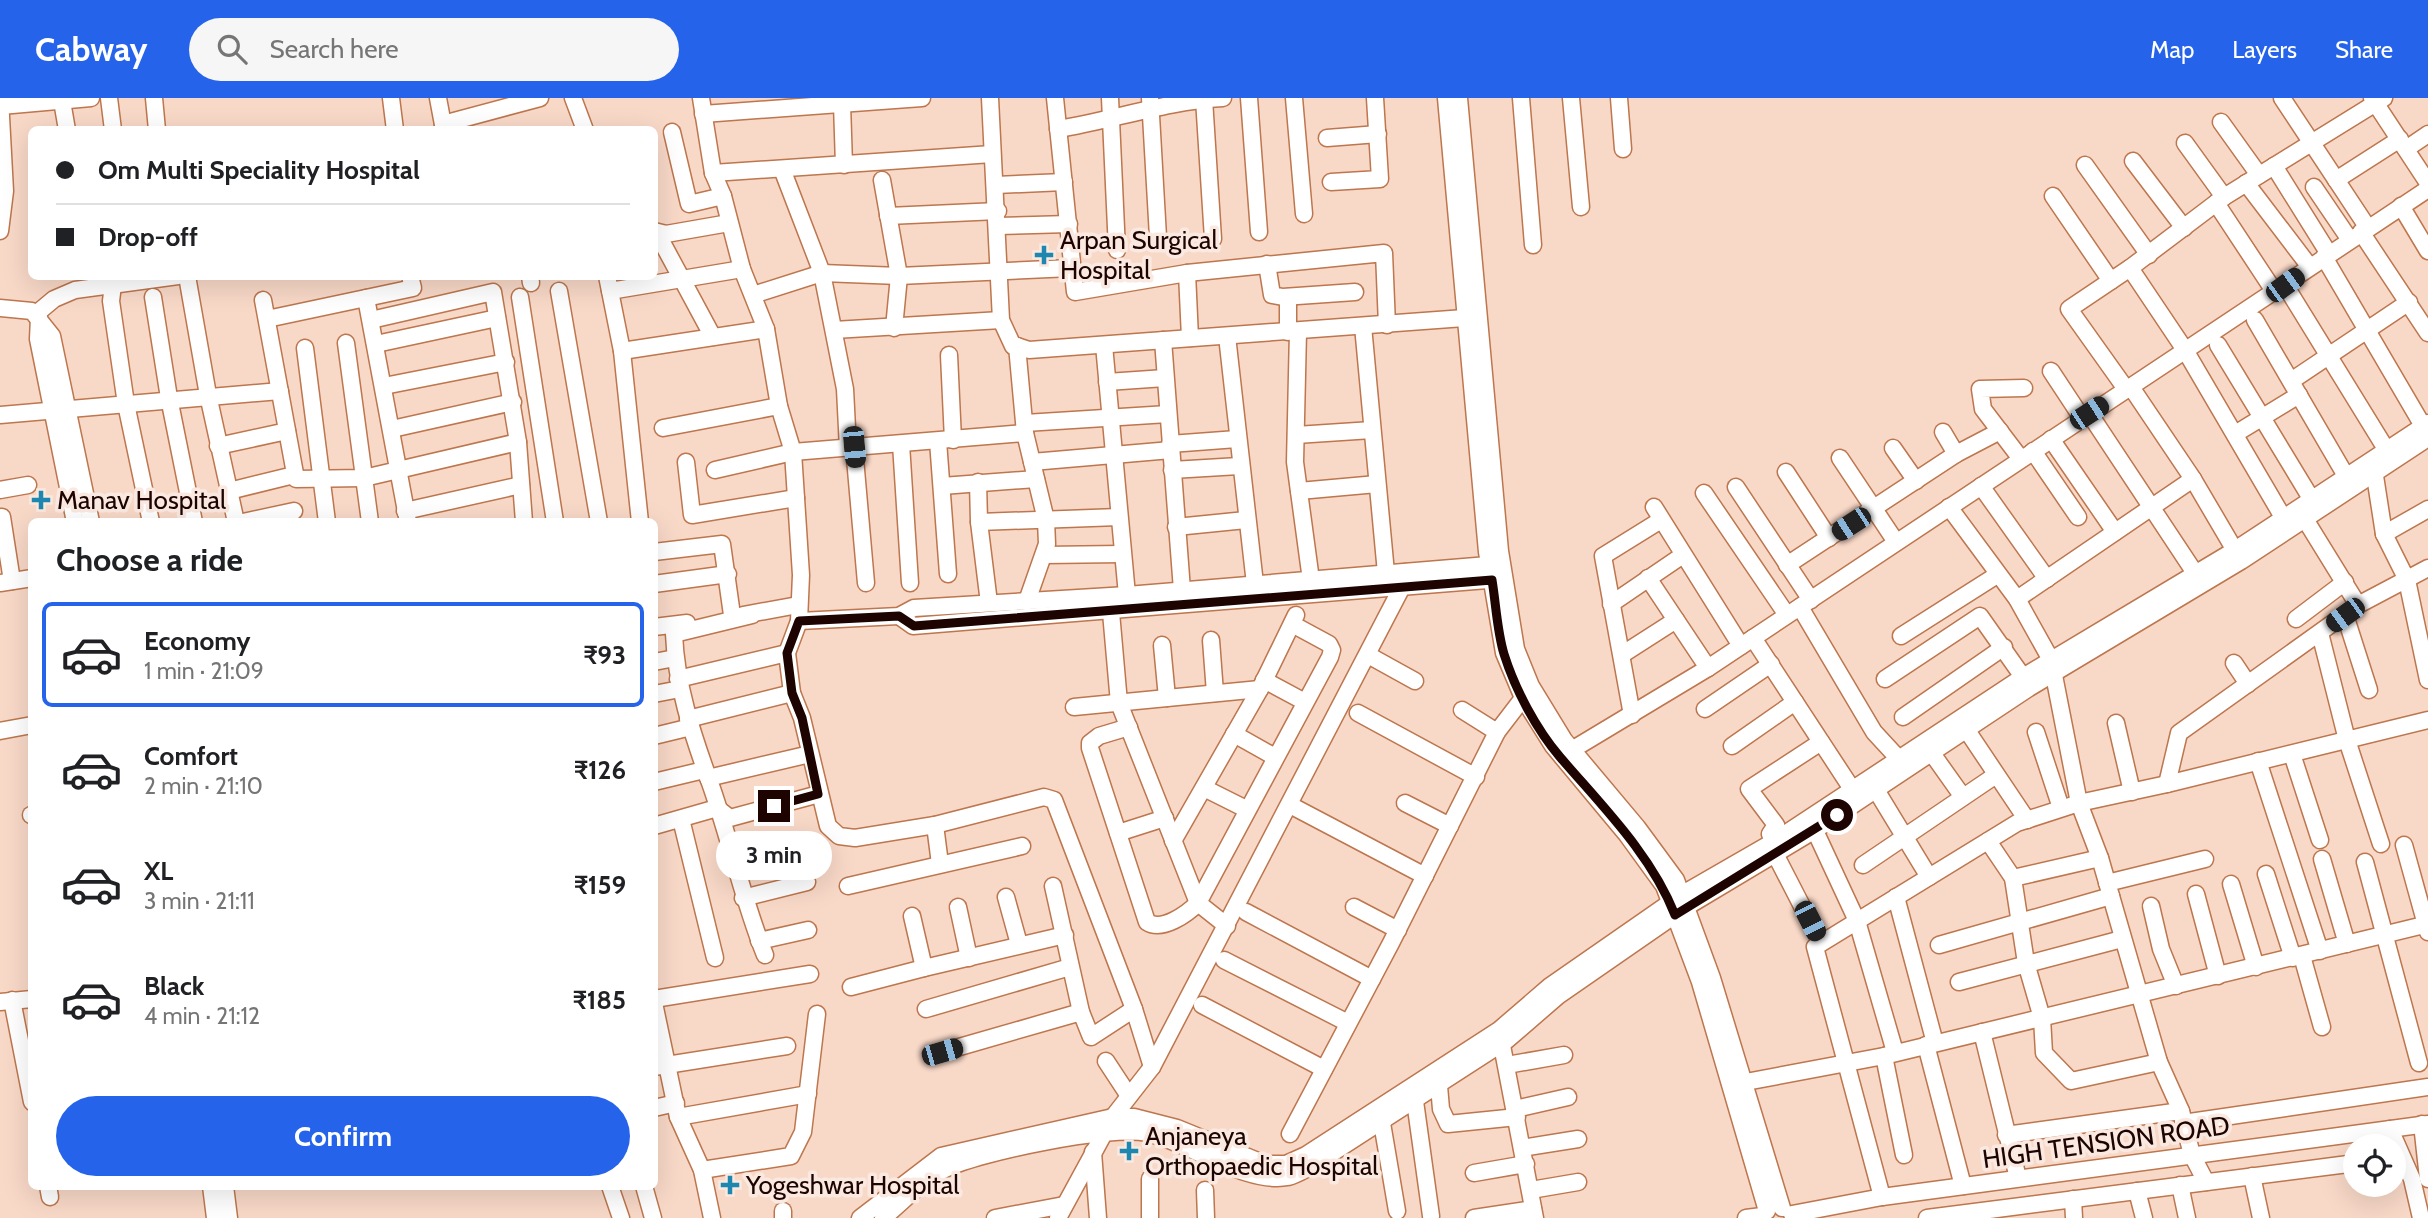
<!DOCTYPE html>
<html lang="en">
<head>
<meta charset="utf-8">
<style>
  body { margin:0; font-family:Cabin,sans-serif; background:#f6f6f6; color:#202124; height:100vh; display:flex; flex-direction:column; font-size:26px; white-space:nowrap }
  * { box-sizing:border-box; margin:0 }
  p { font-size:23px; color:#757577 }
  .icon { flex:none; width:38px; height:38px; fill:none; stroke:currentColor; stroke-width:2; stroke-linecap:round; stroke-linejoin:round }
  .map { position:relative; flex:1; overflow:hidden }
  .side { position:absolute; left:28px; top:420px; width:630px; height:672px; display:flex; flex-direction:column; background:#fff; border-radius:10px; box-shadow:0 7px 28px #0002 }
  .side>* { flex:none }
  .hud { position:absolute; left:28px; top:28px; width:630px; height:154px; border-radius:10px; box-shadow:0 7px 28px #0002; display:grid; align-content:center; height:154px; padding:0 28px; background:#fff }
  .fabs { position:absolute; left:2343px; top:1036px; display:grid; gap:14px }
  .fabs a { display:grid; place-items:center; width:63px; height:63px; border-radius:50%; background:#fff; box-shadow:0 7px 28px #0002; font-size:35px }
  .end { position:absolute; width:32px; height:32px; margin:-16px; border:9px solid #1d0400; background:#fff; box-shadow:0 0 0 4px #fff }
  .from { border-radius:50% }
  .bubble { position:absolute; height:49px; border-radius:24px; background:#fff; box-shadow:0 7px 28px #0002; font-size:23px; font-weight:700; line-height:49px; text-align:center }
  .car { position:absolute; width:21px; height:42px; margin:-21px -10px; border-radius:9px; box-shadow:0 0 5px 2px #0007; background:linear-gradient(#222 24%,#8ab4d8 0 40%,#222 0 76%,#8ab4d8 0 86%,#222 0) }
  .hud b { display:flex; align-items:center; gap:24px; height:66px; font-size:26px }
  .hud b+b { border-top:2px solid #e0e0e0 }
  .hud i { width:18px; height:18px; background:#202124 }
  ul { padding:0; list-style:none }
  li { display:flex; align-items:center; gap:21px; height:105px; margin:0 14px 10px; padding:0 14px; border:4px solid transparent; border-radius:10px }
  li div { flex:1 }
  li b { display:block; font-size:26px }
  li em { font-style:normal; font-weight:700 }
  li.current { border-color:#2563eb }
  li>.icon { width:63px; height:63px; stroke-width:1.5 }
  h2 { padding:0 28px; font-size:32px; line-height:84px }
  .action { display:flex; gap:14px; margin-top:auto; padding:14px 28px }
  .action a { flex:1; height:80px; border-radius:42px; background:#2563eb; color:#fff; font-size:28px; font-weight:700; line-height:80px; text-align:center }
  header { display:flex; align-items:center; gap:42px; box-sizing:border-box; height:98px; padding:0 35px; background:#2563eb; color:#fff }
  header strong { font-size:33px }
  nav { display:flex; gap:38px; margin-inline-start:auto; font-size:24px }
  .search { width:490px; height:63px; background:#f6f6f6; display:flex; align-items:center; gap:18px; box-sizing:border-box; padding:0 24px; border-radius:38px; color:#757577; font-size:26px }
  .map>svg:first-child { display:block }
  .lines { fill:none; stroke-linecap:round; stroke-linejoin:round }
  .minor-casing { stroke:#bd764d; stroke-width:19 }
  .minor { stroke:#fff; stroke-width:16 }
  .route { stroke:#1d0400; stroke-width:9 }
  .poi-dot { fill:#1e87af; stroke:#fae9e1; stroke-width:2.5 }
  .labels { text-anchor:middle; stroke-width:7; stroke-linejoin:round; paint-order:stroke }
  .poi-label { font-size:26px; fill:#1d0400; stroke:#fae9e1; text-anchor:start }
  .street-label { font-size:26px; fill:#1d0400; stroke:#fae9e1 }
</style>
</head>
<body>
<header>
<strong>Cabway</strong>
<div class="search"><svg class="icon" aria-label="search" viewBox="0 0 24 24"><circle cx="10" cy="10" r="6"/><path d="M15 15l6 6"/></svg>Search here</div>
<nav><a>Map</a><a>Layers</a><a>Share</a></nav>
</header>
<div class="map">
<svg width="2428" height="1120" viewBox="0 0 2428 1120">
  <rect width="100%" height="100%" fill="#f8d8c7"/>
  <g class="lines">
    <g class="minor-casing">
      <g id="minor">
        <path d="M109 0 113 32"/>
        <path d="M154 0 157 32"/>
        <path d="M391 0 395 32"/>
        <path d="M438 0 444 32"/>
        <path d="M573 0 585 32"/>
        <path d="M701 0 713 75 723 98 742 171 766 231 779 308 793 354 801 477 799 523 787 555 792 595 802 620 828 728 839 738 855 740 935 727 1044 699 1054 702 1134 911 1152 969"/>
        <path d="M990 0 1001 222 1013 248H1017L1025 335 1046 422 1047 446 1027 503"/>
        <path d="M1055 0 1075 194 1187 175 1384 155 1387 227"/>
        <path d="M1110 0 1117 152"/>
        <path d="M1150 0 1158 139"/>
        <path d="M1249 0 1259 134"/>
        <path d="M1294 0 1304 116"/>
        <path d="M1446 0 1487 454 1504 555 1523 600 1553 648 1627 737 1664 788 1700 884 1767 1113"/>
        <path d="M1459 0 1500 453 1516 551 1531 588 1564 642 1637 729 1676 782 1712 880 1782 1110"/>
        <path d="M1521 0 1533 147"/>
        <path d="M1571 0 1581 109"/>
        <path d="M1619 0 1623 51"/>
        <path d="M2282 0 2368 130"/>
        <path d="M2372 0 2428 85"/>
        <path d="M1204 1 1213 141"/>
        <path d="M62 3 67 32"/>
        <path d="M842 6 844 67"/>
        <path d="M1 8 91 0"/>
        <path d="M703 16 922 0"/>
        <path d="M2221 24 2259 77"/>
        <path d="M443 26 540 0"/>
        <path d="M1058 31C1113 22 1167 3 1223 0"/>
        <path d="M672 34 689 106 723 98"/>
        <path d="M1327 40 1378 36"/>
        <path d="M2185 45 2224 99"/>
        <path d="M2406 51 2428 36"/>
        <path d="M2133 63 2184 130"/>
        <path d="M2085 67 2149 157"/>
        <path d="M2274 68 2329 156"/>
        <path d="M782 71 822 175 845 291 848 350"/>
        <path d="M713 75 992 56"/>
        <path d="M882 82 899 178 894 230"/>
        <path d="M2336 82 2400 41"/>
        <path d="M1331 84 1380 81 1375 0"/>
        <path d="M2246 85 2310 169"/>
        <path d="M996 87 1064 84"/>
        <path d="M2314 89 2350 142"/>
        <path d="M2053 98 2111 183"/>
        <path d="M2216 105 2274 193"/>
        <path d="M2401 108 2428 153"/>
        <path d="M888 118 998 113"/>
        <path d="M998 128 1069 126"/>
        <path d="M0 133 5 93 0 0"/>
        <path d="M654 133 666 136 729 125"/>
        <path d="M2361 134 2428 235"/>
        <path d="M657 135 713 239"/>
        <path d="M2324 159 2423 328"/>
        <path d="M1267 166 1272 197 1283 199 1355 194"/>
        <path d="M2130 170 2185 252 2284 421"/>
        <path d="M1187 175 1190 240"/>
        <path d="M187 178 208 297 236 424"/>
        <path d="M530 178 531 185"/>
        <path d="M607 178 622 253 640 424"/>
        <path d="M113 187 111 203 126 306 151 424"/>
        <path d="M2285 187 2386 351"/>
        <path d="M559 193 599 424"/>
        <path d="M610 193 742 171"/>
        <path d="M753 197 822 175 899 178 1071 170"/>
        <path d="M153 199 169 300 194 424"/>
        <path d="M520 199 555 424"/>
        <path d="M1288 199V234"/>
        <path d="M366 200 408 424"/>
        <path d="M263 202 296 381 364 380 518 344"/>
        <path d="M0 210 32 213 52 238 91 424"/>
        <path d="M36 216 54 201 75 192 178 178"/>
        <path d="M39 220 38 241 75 424"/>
        <path d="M267 221 413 190 410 178"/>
        <path d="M371 222 493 194 518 344 524 424"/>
        <path d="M2255 222 2346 378"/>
        <path d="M1363 228 1386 475"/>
        <path d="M834 232 1001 222"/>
        <path d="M1298 233 1295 364 1311 482"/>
        <path d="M1227 238 1255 486"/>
        <path d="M1163 242 1182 492"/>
        <path d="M346 245 370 424"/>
        <path d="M376 246 497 220"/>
        <path d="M1104 247 1127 497"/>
        <path d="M2218 247 2312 402"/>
        <path d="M1017 248 1029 252 1478 219"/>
        <path d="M305 250 327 424"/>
        <path d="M622 253 766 231"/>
        <path d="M949 257 953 342"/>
        <path d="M2051 273 2082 320"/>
        <path d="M2291 283 2409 204"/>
        <path d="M1107 284 1165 280"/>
        <path d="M384 288 506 264"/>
        <path d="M2131 289 2193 381 2240 461"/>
        <path d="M2126 291 2069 211 2130 170 2224 99 2384 0"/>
        <path d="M2089 315 2195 475"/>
        <path d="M0 317 280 293"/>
        <path d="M1025 325 1168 316"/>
        <path d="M663 330 779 308"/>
        <path d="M392 331 513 304"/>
        <path d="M1943 334 1956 356"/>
        <path d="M2235 336 2299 297"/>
        <path d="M1296 337 1372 332"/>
        <path d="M2051 341 2115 434"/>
        <path d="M938 343 948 476"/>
        <path d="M901 346 910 485"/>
        <path d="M1170 346 1237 341"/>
        <path d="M218 348 287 333"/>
        <path d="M854 349 866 485"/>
        <path d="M1893 350 1916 383"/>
        <path d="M2033 353 2078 419"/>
        <path d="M1840 360 1896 444"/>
        <path d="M2021 361 1983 311 1980 291 2024 290"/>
        <path d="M686 364 692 417 796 400"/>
        <path d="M1032 364 1171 352"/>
        <path d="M2373 365 2384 436 2407 482 2428 582"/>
        <path d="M715 372 793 354 1025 335"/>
        <path d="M1172 372 1239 368"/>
        <path d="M1786 374 1829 440"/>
        <path d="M978 384 979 424 989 505"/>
        <path d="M942 388 1036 381"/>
        <path d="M1981 388 2047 481"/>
        <path d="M1736 389 1811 502"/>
        <path d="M0 392 28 387"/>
        <path d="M229 393 294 377"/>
        <path d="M1299 393 1377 386"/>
        <path d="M1704 395 1787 517"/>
        <path d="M1654 409 1741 548"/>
        <path d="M1949 409 2017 501 2051 562 2079 705 2100 760 2159 964 2181 1013 2192 1057 2206 1084"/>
        <path d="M405 413 521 387"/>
        <path d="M2300 413 2358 507"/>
        <path d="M2 419 12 483"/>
        <path d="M243 424 294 413"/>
        <path d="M979 424 1119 419"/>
        <path d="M1176 429 1246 422"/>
        <path d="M2384 436 2428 411"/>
        <path d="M654 454 722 446 732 517"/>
        <path d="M1044 457 1122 456"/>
        <path d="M1787 467 1956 356 2000 333"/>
        <path d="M1648 480 1708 570"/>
        <path d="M0 485 32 480"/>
        <path d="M654 486 728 476"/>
        <path d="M2017 501 2193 381"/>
        <path d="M1110 503 1119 605 1198 805 1227 828"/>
        <path d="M1611 506 1683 457"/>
        <path d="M1800 509 1874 634 1898 660"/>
        <path d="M743 517 798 507"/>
        <path d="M752 517 674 536C676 587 692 635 709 682 730 740 742 800 765 857"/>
        <path d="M2345 517 2369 592"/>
        <path d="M899 518 913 528 1500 481"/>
        <path d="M2296 521 2345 484"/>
        <path d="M799 523 899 518 914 510 1127 497 1500 466"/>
        <path d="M654 529 687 525"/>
        <path d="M2320 535 2347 642 2381 746"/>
        <path d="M1901 538 1997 477"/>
        <path d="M1753 540 1852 691"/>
        <path d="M1211 542 1215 595"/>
        <path d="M1162 547 1167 600"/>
        <path d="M1623 556 1676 522"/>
        <path d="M1368 557 1415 583"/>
        <path d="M654 564 675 560"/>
        <path d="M2234 565 2248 586"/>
        <path d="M678 581 787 555"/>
        <path d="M1885 581 1980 518 2023 579"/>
        <path d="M1264 582 1305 604"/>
        <path d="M654 596 680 591"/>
        <path d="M1074 609 1260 591"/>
        <path d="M1705 611 1771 566"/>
        <path d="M1462 612 1497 634"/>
        <path d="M1358 615 1476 679"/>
        <path d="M1632 617 1603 458 1661 422"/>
        <path d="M1903 619 2004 549"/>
        <path d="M688 621 792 595"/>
        <path d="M2116 625 2132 694"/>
        <path d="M1129 629 1099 638 1090 645V650L1147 824C1162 834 1187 816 1198 805L1330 559 1332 552 1329 546 1292 526"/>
        <path d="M1966 631 2027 722"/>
        <path d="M0 633 32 627"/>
        <path d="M2036 634 2061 710"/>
        <path d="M1234 636 1275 659"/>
        <path d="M654 638 691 629"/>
        <path d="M1732 648 1795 604"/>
        <path d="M1931 654 1963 699"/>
        <path d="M1565 656 1708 570 2428 91"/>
        <path d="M2292 656 2320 742"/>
        <path d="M2258 663 2320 853"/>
        <path d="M708 680 810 656"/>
        <path d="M1870 682 1929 779"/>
        <path d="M654 684 704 672"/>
        <path d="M2167 686 2179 635 2358 507 2428 470"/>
        <path d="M1204 690 1246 711"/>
        <path d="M1405 705 1450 728"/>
        <path d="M1290 707 1425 778"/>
        <path d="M31 717H32"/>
        <path d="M681 721 715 860"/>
        <path d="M1811 724 1857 823 1895 954"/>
        <path d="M935 727 940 766"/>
        <path d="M654 728 717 710 730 720 819 696"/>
        <path d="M1118 735 1165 720"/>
        <path d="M1173 743 1260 591 1296 517"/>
        <path d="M1988 743 2013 780"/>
        <path d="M1773 744 1770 736 1776 727 1749 691 1821 644"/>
        <path d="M2404 747 2428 834"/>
        <path d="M1771 748 1821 845"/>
        <path d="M733 760 801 743"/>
        <path d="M2100 760 2013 780 2026 865 2042 920 2044 955 2071 983 2159 964"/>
        <path d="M2322 761 2347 846"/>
        <path d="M2365 764 2419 965"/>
        <path d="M1863 767 1996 677"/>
        <path d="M2266 776 2293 860"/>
        <path d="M2107 785 2205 761"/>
        <path d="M2231 786 2256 869"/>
        <path d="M848 788 1022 748"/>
        <path d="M1053 788 1081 914 1091 939 1134 911"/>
        <path d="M2196 796 2218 878"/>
        <path d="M1006 799 1019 846"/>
        <path d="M1896 799 1935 945"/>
        <path d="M743 800 807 784"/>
        <path d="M2151 808 2161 851 2176 888"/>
        <path d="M958 809 969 860"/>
        <path d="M1354 809 1398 832"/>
        <path d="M1246 814 1372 881"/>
        <path d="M912 818 924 870 1065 837"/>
        <path d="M759 843 808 832"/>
        <path d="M1939 847 2111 798"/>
        <path d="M2302 858 2322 929"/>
        <path d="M1224 862 1348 925"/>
        <path d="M1959 884 2122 841"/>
        <path d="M851 889 924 870"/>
        <path d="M654 901 810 876"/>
        <path d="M12 902 32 1004"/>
        <path d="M0 904 32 901"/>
        <path d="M654 905 678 1019 702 1072 712 1120"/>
        <path d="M1202 907 1324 971"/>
        <path d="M926 911 1070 869"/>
        <path d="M1982 934 2018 1080"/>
        <path d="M1500 937 1535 1120"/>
        <path d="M1926 947 1963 1088"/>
        <path d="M942 954 1081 914"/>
        <path d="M1884 958 1904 1057"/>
        <path d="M1106 963 1129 998"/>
        <path d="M1507 967 1564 957"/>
        <path d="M654 969 787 948"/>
        <path d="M1735 986 1884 958 2428 826"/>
        <path d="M1439 988 1441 1011 1448 1026 1517 1019"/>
        <path d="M1414 996 1431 1118"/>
        <path d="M654 1010 676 1005"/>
        <path d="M1515 1011 1568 999"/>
        <path d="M678 1019 808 996"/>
        <path d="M1382 1025 1397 1113"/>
        <path d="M2183 1025 2428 989"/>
        <path d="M2422 1026 2428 1081"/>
        <path d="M2390 1031 2412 1081 2421 1120"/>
        <path d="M1290 1036 1391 845 1497 634 1523 600"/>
        <path d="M2006 1037 2181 1013"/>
        <path d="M1522 1050 1578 1041"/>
        <path d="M1093 1054 1098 1120"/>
        <path d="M702 1072 791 1058 803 1034 817 916"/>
        <path d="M1474 1075 1526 1066"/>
        <path d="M2252 1078 2261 1120"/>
        <path d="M1150 1081V1120"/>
        <path d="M2180 1087 2187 1120"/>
        <path d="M48 1088 50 1099"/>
        <path d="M211 1088 215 1120"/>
        <path d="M225 1088 229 1120"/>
        <path d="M610 1088 621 1120"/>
        <path d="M644 1088 653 1120"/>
        <path d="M1205 1092 1206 1120"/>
        <path d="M1531 1092 1578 1084"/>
        <path d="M2137 1093 2144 1120"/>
        <path d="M1882 1099 1815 849 2017 725 2079 705 2167 686 2428 622"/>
        <path d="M2073 1101 2074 1120"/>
        <path d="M1792 1116 1882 1099 2428 1026"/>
        <path d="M783 1120V1113"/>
        <path d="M860 1120 941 1058 1113 1019H1134L1177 1030 1265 1066H1286L1306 1057 1499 932 1550 888 1681 797 1773 744 2023 579 2235 452 2428 325"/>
        <path d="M883 1120C903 1104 922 1082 945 1071 980 1054 1111 1027 1147 1035 1189 1044 1246 1087 1288 1079 1296 1077 1304 1072 1312 1068L1507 942 1558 898 1688 808 1815 732 2029 590 2241 463 2428 340"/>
        <path d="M995 1120 1064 1107"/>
        <path d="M1058 1120 1113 1019 1152 969 1402 489 1406 474"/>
        <path d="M1474 1120 1533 1111"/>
        <path d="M1746 1120 1762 1118"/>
        <path d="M1927 1120 2356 1065"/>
      </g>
    </g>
    <use href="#minor" class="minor"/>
  </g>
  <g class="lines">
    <path class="route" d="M774 708 818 696 802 620 792 595 787 555 799 523 899 518 914 528 1492 482C1496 506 1497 533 1504 556 1515 591 1536 631 1560 659 1602 708 1651 756 1675 817L1837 717"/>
  </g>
  <g class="poi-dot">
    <path d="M1040.5 146.5h7v7h7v7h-7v7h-7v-7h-7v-7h7z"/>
    <path d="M37.5 391.5h7v7h7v7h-7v7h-7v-7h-7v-7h7z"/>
    <path d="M1125.5 1042.5h7v7h7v7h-7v7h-7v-7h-7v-7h7z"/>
    <path d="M726.5 1076.5h7v7h7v7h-7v7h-7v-7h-7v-7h7z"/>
  </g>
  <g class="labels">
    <g class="poi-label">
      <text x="1060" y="151">Arpan Surgical<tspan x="1060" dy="30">Hospital</tspan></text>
      <text x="57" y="411">Manav Hospital</text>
      <text x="1145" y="1047">Anjaneya<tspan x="1145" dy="30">Orthopaedic Hospital</tspan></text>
      <text x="746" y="1096">Yogeshwar Hospital</text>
    </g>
    <g class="street-label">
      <text transform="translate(2106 1044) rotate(-8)" y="9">HIGH TENSION ROAD</text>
    </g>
  </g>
</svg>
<div class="fabs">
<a><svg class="icon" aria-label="locate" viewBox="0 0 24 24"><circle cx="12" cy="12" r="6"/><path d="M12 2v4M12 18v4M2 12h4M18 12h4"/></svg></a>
</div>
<i class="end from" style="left:1837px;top:717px"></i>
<i class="end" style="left:774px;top:708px"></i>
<div class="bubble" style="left:716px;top:733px;width:116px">3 min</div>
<i class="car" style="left:2285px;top:187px;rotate:54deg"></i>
<i class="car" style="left:2089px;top:315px;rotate:57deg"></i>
<i class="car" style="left:854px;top:349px;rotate:175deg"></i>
<i class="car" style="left:1851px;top:426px;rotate:237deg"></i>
<i class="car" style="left:2345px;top:517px;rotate:234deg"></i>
<i class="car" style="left:1810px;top:823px;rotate:153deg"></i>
<i class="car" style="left:942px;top:954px;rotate:74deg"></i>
<div class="hud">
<b><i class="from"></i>Om Multi Speciality Hospital</b>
<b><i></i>Drop-off</b>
</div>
<section class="side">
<h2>Choose a ride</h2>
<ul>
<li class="current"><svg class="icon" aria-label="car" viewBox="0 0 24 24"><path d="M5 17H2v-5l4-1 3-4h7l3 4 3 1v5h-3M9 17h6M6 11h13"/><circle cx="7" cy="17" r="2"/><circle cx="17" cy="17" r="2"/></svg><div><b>Economy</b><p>1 min · 21:09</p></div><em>₹93</em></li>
<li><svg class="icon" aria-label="car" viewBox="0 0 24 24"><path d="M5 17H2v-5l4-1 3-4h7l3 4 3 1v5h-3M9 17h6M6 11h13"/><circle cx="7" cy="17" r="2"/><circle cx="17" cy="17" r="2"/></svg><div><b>Comfort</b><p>2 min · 21:10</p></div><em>₹126</em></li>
<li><svg class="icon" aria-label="car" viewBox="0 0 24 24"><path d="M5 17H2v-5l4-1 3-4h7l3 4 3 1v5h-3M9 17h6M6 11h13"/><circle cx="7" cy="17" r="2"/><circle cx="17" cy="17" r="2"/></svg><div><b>XL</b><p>3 min · 21:11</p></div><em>₹159</em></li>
<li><svg class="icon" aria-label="car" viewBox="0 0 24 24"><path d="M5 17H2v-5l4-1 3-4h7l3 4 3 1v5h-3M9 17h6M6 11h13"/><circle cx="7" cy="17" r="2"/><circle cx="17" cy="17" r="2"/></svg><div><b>Black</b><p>4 min · 21:12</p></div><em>₹185</em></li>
</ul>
<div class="action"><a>Confirm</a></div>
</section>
</div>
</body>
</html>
